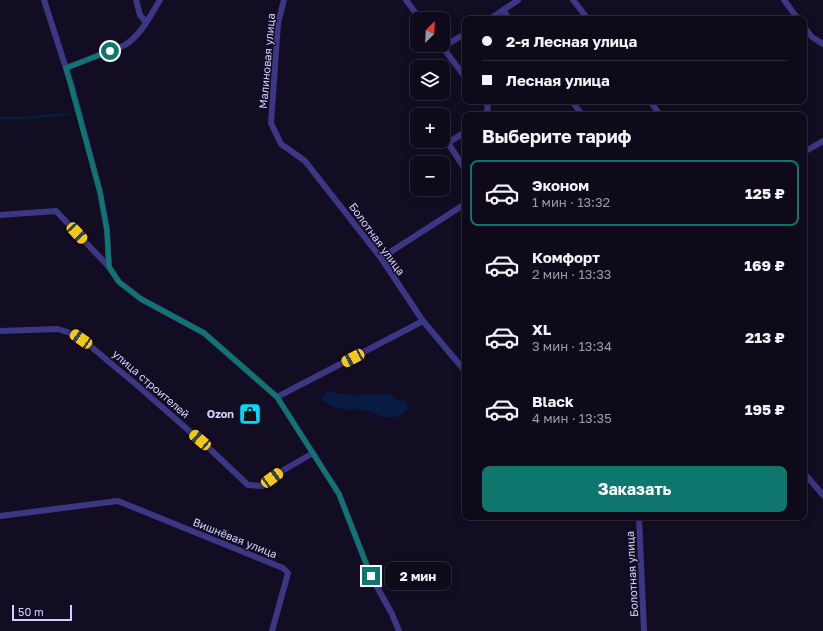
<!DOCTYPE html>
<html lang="ru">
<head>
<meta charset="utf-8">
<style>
  body { margin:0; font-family:"Golos Text",sans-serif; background:#171323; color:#f1f3f6; height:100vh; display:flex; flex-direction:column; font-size:15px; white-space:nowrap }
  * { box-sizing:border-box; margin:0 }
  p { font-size:13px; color:#9b9aa2 }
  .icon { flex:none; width:22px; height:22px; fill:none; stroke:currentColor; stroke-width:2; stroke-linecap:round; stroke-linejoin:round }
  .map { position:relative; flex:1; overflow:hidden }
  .drawer { position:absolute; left:462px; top:112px; width:345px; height:408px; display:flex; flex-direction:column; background:#0e0a1a; border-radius:8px; box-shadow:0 2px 10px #0003,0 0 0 1px #2e2b39 }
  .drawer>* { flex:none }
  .hud { position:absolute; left:462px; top:16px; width:345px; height:88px; border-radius:8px; box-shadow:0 2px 10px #0003,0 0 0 1px #2e2b39; display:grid; align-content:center; height:88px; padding:0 20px; background:#0e0a1a }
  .needle { width:26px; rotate:24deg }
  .buttons { position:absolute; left:410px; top:12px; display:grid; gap:8px }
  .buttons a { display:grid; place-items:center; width:40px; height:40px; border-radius:8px; background:#0e0a1a; box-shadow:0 2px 10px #0003,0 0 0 1px #2e2b39; font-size:20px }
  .scale { position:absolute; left:12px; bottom:10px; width:60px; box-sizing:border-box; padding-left:4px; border:2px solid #d7d0ff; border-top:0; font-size:11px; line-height:14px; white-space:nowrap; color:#d7d0ff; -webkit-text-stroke:3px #120d23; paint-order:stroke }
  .end { position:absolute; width:18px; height:18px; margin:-9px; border:5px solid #0f766e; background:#fff; box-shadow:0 0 0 2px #fff }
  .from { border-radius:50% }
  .bubble { position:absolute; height:28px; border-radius:8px; background:#0e0a1a; box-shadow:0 2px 10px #0003,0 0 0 1px #2e2b39; font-size:13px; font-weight:700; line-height:28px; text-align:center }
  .car { position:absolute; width:12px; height:24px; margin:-12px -6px; border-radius:5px; box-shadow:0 0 3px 1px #0007; background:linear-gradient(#f5c518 24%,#345 0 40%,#f5c518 0 76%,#345 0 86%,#f5c518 0) }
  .hud b { display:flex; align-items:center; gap:14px; height:38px; font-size:15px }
  .hud b+b { border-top:1px solid #2e2b39 }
  .hud i { width:10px; height:10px; background:#f1f3f6 }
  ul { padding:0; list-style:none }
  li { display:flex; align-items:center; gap:12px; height:66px; margin:0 8px 6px; padding:0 12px; border:2px solid transparent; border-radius:8px }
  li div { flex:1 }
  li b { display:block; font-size:15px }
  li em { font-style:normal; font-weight:700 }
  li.active { border-color:#0f766e }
  li>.icon { width:36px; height:36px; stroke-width:1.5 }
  h2 { padding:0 20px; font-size:18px; line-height:48px }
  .button { display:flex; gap:8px; margin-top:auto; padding:8px 20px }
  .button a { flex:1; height:46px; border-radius:8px; background:#0f766e; color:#fff; font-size:16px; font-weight:700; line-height:46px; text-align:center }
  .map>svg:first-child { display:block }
  .water { fill:#081b42 }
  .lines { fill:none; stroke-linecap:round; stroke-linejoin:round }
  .stream { stroke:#081b42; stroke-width:2.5 }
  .minor { stroke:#3c3784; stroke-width:6 }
  .route { stroke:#0f766e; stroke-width:5 }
  .labels { text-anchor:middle; stroke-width:3; stroke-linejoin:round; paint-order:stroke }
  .street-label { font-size:11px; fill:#d7d0ff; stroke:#120d23 }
  .poi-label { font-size:11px; font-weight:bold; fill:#d7d0ff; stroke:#120d23; text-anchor:end }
</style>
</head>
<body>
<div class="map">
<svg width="823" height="631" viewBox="0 0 823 631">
  <rect width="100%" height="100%" fill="#120d23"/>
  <path class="water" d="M326 391 355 396 362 394 373 395 381 393 391 395 396 399 406 402 408 408C392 427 379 413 360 409 357 408 353 410 350 410 346 410 342 409 338 408 332 407 327 402 321 400Z"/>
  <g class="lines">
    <path class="stream" d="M0 118H23L69 114"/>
    <g class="minor">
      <path d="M44 0 72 87 100 192 107 230 109 267 119 282 141 299 204 333 277 397 339 494 371 576 392 614 399 631"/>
      <path d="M136 0 140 15 146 22"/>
      <path d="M284 0 278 23 271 123 281 144 305 161 381 258 423 321 465 371"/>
      <path d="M406 0 420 19"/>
      <path d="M573 0 588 19"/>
      <path d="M784 0 798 19"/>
      <path d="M504 11 509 19"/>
      <path d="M490 19 518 0"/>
      <path d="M804 27 812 37 823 44"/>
      <path d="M441 45 465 77"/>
      <path d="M442 47 465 34"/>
      <path d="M66 68 125 45C142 34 150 16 160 0"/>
      <path d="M484 101 488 106 486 115"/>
      <path d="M572 101 582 115"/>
      <path d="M650 101 660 115"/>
      <path d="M465 132 448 143 465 169"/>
      <path d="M804 152 823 141"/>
      <path d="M0 215 56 211 109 267"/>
      <path d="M381 258 465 204"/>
      <path d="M0 331 58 329 73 334 89 345 138 386 211 450 248 485 262 486 282 471 313 453"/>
      <path d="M277 397 423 321"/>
      <path d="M804 473 823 495"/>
      <path d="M0 516 118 501 283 568 288 573 272 631"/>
      <path d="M639 517 644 631"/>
    </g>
  </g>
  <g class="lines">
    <path class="route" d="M110 51 66 68 100 192 107 230 109 267 119 282 141 299 204 333 277 397 339 494 371 576"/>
  </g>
  <defs>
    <g id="shop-square" transform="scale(1.15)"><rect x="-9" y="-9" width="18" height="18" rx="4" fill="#00d9fb" stroke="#120d23"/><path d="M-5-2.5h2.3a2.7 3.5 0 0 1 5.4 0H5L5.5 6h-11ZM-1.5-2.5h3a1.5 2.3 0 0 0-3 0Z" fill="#111"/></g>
  </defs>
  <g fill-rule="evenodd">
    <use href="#shop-square" x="250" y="414"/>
  </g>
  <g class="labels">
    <g class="street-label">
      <text transform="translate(267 61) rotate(-85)" y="4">Малиновая улица</text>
      <text transform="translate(377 239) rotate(54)" y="4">Болотная улица</text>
      <text transform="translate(151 384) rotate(41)" y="4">улица строителей</text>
      <text transform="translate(235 538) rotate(22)" y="4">Вишнёвая улица</text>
      <text transform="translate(632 574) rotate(-93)" y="4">Болотная улица</text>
    </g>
    <g class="poi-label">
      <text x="234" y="418">Ozon</text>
    </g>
  </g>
</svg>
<div class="buttons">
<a><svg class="needle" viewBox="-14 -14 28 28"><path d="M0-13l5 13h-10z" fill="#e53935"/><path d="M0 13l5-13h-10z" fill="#9b9aa2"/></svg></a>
<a><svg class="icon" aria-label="layers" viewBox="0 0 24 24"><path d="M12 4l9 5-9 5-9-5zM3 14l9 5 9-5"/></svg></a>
<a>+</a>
<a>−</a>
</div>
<div class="scale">50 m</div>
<i class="end from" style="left:110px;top:51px"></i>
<i class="end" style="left:371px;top:576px"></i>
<div class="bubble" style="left:385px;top:562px;width:66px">2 мин</div>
<i class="car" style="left:77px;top:233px;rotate:137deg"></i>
<i class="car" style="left:81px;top:339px;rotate:304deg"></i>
<i class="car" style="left:353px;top:358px;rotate:242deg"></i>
<i class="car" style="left:200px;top:440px;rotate:311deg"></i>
<i class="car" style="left:272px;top:478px;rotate:54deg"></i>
<div class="hud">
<b><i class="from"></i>2-я Лесная улица</b>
<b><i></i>Лесная улица</b>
</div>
<section class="drawer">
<h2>Выберите тариф</h2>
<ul>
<li class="active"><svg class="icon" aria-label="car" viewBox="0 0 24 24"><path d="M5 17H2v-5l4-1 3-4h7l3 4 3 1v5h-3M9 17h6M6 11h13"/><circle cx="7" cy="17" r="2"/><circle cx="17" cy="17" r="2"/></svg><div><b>Эконом</b><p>1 мин · 13:32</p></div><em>125 ₽</em></li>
<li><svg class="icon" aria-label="car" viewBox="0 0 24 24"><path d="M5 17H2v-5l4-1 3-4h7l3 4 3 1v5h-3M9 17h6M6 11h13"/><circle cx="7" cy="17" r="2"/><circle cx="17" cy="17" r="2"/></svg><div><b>Комфорт</b><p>2 мин · 13:33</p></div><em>169 ₽</em></li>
<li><svg class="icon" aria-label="car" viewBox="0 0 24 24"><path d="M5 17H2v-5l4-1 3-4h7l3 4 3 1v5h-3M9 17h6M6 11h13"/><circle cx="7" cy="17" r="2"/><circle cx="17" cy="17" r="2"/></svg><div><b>XL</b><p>3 мин · 13:34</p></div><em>213 ₽</em></li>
<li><svg class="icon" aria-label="car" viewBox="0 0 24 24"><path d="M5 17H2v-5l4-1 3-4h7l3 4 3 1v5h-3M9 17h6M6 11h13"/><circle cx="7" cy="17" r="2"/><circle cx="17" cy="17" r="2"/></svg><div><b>Black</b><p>4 мин · 13:35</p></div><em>195 ₽</em></li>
</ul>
<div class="button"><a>Заказать</a></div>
</section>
</div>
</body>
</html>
